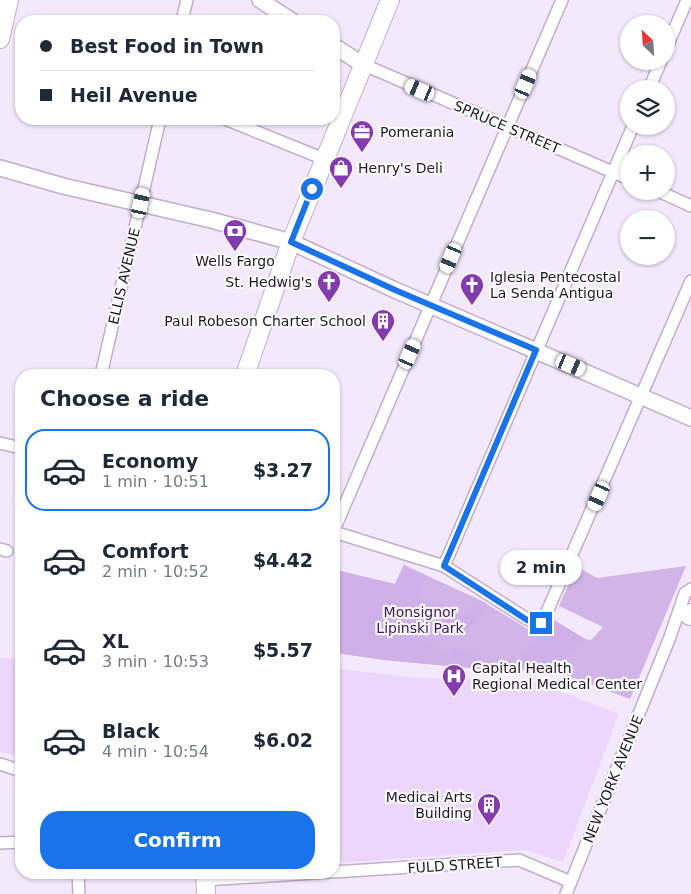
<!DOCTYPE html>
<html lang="en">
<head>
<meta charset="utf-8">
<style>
  body { margin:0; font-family:"DejaVu Sans",sans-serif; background:#f6f6f7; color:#1f2937; height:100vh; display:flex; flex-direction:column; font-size:19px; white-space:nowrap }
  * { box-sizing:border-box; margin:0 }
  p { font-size:16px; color:#747a83 }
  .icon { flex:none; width:28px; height:28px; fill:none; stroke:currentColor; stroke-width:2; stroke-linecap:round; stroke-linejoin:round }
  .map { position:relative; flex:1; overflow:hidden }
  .sheet { position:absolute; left:15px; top:369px; width:325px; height:510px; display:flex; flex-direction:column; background:#fff; border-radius:20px; box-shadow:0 1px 4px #0004 }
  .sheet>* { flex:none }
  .guide { position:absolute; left:15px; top:15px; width:325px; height:110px; border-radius:20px; box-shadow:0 1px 4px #0004; display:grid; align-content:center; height:110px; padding:0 25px; background:#fff }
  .needle { width:32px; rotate:335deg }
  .tools { position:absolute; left:620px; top:15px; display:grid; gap:10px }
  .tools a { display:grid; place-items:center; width:55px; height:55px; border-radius:50%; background:#fff; box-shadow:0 1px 4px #0004; font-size:25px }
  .end { position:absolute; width:22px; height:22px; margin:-11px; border:6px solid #1a73e8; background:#fff; box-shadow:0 0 0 2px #fff }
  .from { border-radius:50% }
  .bubble { position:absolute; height:35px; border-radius:18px; background:#fff; box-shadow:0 1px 4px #0004; font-size:16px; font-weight:700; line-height:35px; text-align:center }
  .car { position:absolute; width:15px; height:30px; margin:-15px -8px; border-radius:6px; box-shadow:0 0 4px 1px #0007; background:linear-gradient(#fff 24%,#345 0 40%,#fff 0 76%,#345 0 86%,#fff 0) }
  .guide b { display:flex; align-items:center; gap:18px; height:48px; font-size:19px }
  .guide b+b { border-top:1px solid #e0e1e3 }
  .guide i { width:12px; height:12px; background:#1f2937 }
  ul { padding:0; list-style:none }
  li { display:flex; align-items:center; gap:15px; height:82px; margin:0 10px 8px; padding:0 15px; border:2px solid transparent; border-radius:20px }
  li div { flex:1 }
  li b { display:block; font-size:19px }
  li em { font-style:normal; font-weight:700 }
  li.on { border-color:#1a73e8 }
  li>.icon { width:45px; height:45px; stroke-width:1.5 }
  h2 { padding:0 25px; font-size:22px; line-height:60px }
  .action { display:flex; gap:10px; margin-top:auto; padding:10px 25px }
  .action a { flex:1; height:58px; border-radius:20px; background:#1a73e8; color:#fff; font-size:20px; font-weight:700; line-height:58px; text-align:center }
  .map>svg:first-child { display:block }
  .built { fill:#ecd6fd }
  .green { fill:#d2b4e8 }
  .forest { fill:#d0b0e8 }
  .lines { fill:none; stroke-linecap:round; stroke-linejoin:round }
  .street-casing { stroke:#c0aecd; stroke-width:14 }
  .secondary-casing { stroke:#c0aecd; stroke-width:18 }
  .primary-casing { stroke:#c0aecd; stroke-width:20 }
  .highway-casing { stroke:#c0aecd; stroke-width:22 }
  .street { stroke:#fff; stroke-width:11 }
  .secondary { stroke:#fff; stroke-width:15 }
  .primary { stroke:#fff; stroke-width:18 }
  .highway { stroke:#fff; stroke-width:20 }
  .route { stroke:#1a73e8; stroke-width:6 }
  .labels { text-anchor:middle; stroke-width:4.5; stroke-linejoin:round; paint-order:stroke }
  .street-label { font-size:14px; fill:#221b27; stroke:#fafafa }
  .poi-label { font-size:14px; fill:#221b27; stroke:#fafafa; text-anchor:start }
  .park-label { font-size:14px; fill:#41175a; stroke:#fafafa }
</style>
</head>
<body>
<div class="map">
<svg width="691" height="894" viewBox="0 0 691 894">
  <rect width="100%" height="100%" fill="#f3e8fc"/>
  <g class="built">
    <path d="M334 543 337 544 340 571 337 653 340 669 417 678 529 680 619 714 563 862 525 850 334 863Z"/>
    <path d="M0 658 21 659V757L0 752Z"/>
  </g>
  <path class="green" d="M404 565 480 600 531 631 545 628 552 619 585 639 591 640 603 627 559 606 576 566 597 578 686 566 630 699 552 670 480 669 383 660 337 653 340 571 395 584Z"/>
  <path class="forest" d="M404 565 426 576 418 597 464 617 480 600 487 604 475 623 463 634 428 611 413 633 448 656 453 648 489 659 519 661 552 619 585 639 552 670C479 669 408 664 337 653L340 571 395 584Z"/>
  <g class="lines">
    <g class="street-casing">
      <g id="street">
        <path d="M182 21 187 0"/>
        <path d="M666 49 687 0"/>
        <path d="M362 64 629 179"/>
        <path d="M649 89 661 61"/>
        <path d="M225 119 324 159"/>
        <path d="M658 191 691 206"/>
        <path d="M101 375 160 119"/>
        <path d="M0 443 21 448"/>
        <path d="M334 530 562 0"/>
        <path d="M334 532 444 566 527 619 538 624 543 621 691 281"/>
        <path d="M0 549 7 551"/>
        <path d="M444 566 633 126"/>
        <path d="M0 764 15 769"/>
        <path d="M0 843 21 842"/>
        <path d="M78 872 79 894"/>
        <path d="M334 872 519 860 571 882"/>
        <path d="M205 880 330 872"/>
        <path d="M566 894 670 637 685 593 691 589"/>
      </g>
    </g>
    <g class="secondary-casing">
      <g id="secondary">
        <path d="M260 0 292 21"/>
        <path d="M334 46 362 64"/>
        <path d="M0 168 63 186 211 220 291 242 395 290 691 418"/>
      </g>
    </g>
    <g class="primary-casing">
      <g id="primary">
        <path d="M0 39 9 0"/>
        <path d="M245 375 291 242 390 0"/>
        <path d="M205 872 206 894"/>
      </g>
    </g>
    <g class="highway-casing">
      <path id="highway" d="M690 615 691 614"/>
    </g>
    <use href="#street" class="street"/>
    <use href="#secondary" class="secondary"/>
    <use href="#primary" class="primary"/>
    <use href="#highway" class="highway"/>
  </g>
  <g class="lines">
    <path class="route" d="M312 189 291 242 395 290 536 350 444 566 527 620 534 623H541"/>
  </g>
  <defs>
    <g id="office-pin" transform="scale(1.25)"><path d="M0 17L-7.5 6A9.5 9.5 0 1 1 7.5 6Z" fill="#833bad" stroke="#fafafa"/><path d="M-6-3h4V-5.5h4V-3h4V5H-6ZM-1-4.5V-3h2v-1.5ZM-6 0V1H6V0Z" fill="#fff"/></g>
    <g id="shop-pin" transform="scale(1.25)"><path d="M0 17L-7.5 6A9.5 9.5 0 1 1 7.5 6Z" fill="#833bad" stroke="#fafafa"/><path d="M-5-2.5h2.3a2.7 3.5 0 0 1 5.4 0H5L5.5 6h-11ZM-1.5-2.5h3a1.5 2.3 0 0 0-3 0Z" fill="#fff"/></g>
    <g id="bank-pin" transform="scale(1.25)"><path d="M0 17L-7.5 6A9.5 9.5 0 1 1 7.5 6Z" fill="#833bad" stroke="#fafafa"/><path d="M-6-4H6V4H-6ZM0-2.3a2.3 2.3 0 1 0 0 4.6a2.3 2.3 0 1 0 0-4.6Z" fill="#fff"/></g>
    <g id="church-pin" transform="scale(1.25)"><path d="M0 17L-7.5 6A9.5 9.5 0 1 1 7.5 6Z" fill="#833bad" stroke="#fafafa"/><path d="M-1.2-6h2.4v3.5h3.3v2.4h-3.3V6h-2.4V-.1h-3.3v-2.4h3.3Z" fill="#fff"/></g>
    <g id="building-pin" transform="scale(1.25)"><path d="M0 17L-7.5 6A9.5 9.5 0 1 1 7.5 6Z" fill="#833bad" stroke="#fafafa"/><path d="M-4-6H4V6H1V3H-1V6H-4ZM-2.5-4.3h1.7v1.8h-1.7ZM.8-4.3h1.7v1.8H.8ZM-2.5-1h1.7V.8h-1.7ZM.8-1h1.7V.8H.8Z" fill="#fff"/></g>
    <g id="hospital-pin" transform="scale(1.25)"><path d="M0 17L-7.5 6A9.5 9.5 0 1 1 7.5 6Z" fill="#833bad" stroke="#fafafa"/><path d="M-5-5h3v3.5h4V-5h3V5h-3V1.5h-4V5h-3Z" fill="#fff"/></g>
  </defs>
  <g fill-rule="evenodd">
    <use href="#office-pin" x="362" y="132"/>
    <use href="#shop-pin" x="341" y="168"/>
    <use href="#bank-pin" x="235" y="231"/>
    <use href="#church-pin" x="329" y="282"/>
    <use href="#church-pin" x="472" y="285"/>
    <use href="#building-pin" x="383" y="321"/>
    <use href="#hospital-pin" x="454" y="676"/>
    <use href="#building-pin" x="489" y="805"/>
  </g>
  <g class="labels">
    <g class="street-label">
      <text transform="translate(507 127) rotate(23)" y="5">SPRUCE STREET</text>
      <text transform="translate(124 276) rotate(-77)" y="5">ELLIS AVENUE</text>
      <text transform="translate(613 779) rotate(-68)" y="5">NEW YORK AVENUE</text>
      <text transform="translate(455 865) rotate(-4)" y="5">FULD STREET</text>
    </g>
    <g class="poi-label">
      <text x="380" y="137">Pomerania</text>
      <text x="358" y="173">Henry's Deli</text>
      <text x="235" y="266" text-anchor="middle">Wells Fargo</text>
      <text x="490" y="282">Iglesia Pentecostal<tspan x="490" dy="16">La Senda Antigua</tspan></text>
      <text x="312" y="287" text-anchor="end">St. Hedwig's</text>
      <text x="366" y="326" text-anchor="end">Paul Robeson Charter School</text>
      <text x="472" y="673">Capital Health<tspan x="472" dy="16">Regional Medical Center</tspan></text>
      <text x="472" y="802" text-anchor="end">Medical Arts<tspan x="472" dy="16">Building</tspan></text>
    </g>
    <g class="park-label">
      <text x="420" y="617">Monsignor<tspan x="420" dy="16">Lipinski Park</tspan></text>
    </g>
  </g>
</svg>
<div class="tools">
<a><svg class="needle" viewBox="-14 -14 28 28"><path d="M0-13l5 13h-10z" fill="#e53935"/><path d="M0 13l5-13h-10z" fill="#747a83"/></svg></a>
<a><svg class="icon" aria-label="layers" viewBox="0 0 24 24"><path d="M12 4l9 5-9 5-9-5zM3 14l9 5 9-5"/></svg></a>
<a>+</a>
<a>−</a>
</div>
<i class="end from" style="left:312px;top:189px"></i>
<i class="end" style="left:541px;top:623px"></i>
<div class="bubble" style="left:500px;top:550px;width:82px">2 min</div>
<i class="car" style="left:526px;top:84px;rotate:23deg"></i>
<i class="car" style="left:420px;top:90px;rotate:293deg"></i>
<i class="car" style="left:141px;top:203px;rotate:12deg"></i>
<i class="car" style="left:451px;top:258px;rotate:203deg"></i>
<i class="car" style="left:410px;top:354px;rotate:24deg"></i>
<i class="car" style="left:571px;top:365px;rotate:113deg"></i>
<i class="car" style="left:599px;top:496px;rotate:204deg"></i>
<div class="guide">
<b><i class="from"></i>Best Food in Town</b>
<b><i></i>Heil Avenue</b>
</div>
<section class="sheet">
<h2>Choose a ride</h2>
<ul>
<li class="on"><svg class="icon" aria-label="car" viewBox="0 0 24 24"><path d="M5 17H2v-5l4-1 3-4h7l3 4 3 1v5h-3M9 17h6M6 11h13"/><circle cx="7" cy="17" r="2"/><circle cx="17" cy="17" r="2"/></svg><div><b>Economy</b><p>1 min · 10:51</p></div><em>$3.27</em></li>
<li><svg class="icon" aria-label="car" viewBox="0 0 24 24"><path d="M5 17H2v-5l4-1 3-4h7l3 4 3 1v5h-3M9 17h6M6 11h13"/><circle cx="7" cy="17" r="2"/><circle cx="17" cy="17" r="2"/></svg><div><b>Comfort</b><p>2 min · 10:52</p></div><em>$4.42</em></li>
<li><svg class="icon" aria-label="car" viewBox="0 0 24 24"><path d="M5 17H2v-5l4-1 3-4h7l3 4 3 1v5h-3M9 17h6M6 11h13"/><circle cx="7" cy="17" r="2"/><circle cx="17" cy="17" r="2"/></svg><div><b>XL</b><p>3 min · 10:53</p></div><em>$5.57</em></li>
<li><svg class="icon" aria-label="car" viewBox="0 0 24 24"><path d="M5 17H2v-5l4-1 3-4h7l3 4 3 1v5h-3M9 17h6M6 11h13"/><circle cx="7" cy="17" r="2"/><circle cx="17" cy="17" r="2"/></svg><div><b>Black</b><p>4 min · 10:54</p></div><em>$6.02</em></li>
</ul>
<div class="action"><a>Confirm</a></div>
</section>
</div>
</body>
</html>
